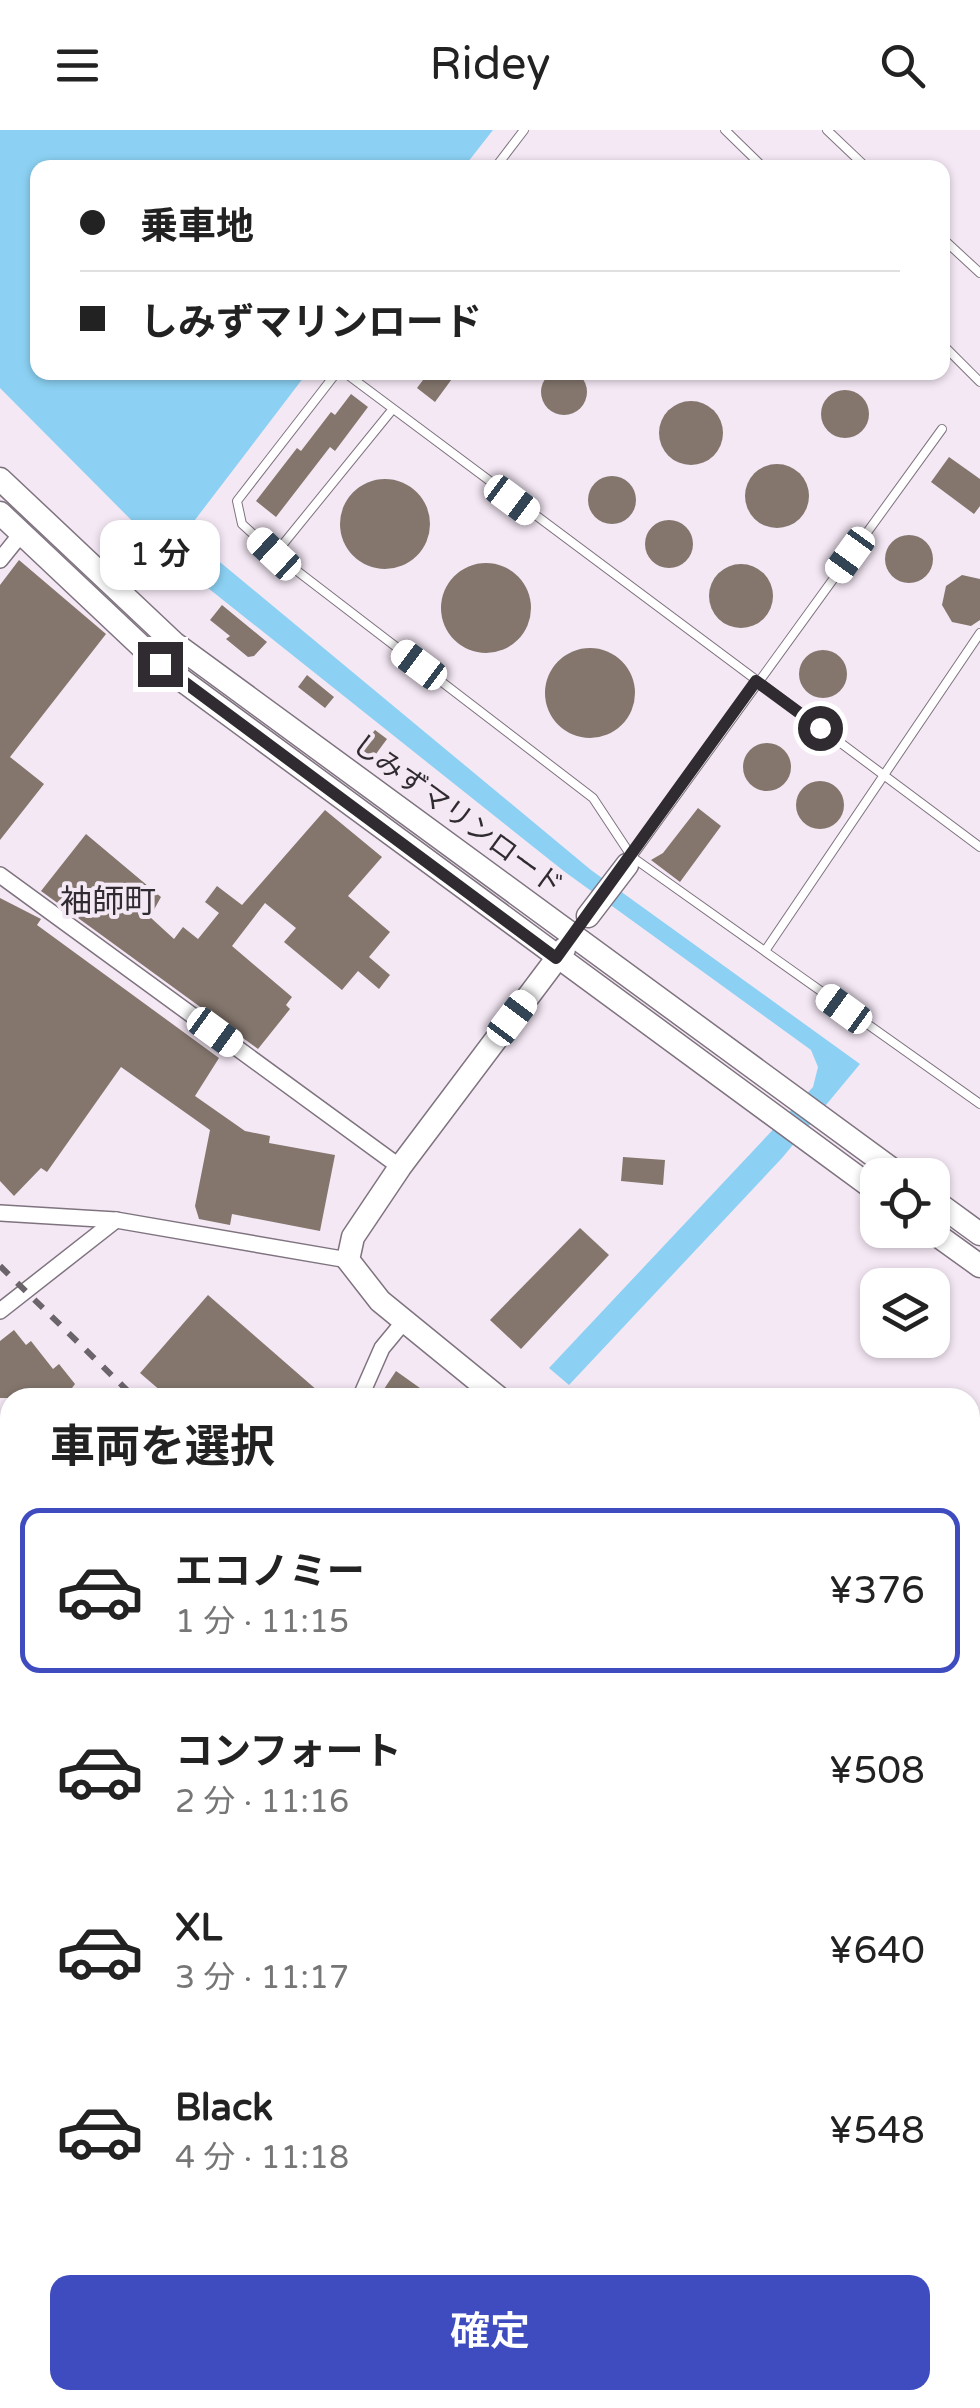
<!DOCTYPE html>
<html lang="ja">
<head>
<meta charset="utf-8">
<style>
  body { margin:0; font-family:"Varela Round","Noto Sans JP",sans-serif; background:#f2f2f2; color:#222; height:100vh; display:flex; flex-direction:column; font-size:38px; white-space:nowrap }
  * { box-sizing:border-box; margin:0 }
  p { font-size:32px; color:#767676 }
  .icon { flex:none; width:55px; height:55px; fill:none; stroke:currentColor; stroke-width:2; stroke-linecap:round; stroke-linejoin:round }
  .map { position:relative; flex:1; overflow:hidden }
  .drawer { position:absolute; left:0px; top:1258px; width:980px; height:1022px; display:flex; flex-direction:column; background:#fff; border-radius:30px 30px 0 0; box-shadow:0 2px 8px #0004 }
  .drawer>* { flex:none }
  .banner { position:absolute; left:30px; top:30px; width:920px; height:220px; border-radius:20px; box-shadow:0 2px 8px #0004; display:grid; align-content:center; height:220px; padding:0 50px; background:#fff }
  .fabs { position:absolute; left:860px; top:1028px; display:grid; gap:20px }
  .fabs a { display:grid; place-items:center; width:90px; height:90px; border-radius:20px; background:#fff; box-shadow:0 2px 8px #0004; font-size:50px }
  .end { position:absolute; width:45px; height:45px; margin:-22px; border:12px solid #302b30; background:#fff; box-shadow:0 0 0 5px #fff }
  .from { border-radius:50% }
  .bubble { position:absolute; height:70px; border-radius:20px; background:#fff; box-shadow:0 2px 8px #0004; font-size:32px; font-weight:600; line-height:70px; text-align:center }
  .car { position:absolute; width:30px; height:60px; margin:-30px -15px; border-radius:12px; box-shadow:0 0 8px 2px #0007; background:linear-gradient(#fff 24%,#345 0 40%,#fff 0 76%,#345 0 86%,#fff 0) }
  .banner b { display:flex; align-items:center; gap:35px; height:95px; font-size:38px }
  .banner b+b { border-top:2px solid #e0e0e0 }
  .banner i { width:25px; height:25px; background:#222 }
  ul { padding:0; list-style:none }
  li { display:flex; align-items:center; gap:30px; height:165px; margin:0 20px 15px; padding:0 30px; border:5px solid transparent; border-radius:20px }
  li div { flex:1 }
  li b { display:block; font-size:38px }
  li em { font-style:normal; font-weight:600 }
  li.current { border-color:#3f4cc0 }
  li>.icon { width:90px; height:90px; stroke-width:1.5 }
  h2 { padding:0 50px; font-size:45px; line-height:120px }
  .action { display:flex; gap:20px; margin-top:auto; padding:20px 50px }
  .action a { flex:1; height:115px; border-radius:20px; background:#3f4cc0; color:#fff; font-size:40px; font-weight:600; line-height:115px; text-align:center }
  header { display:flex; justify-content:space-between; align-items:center; height:130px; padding:0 50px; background:#fff; font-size:45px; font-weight:600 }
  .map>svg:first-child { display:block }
  .water { fill:#8cd1f3 }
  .building { fill:#84766d }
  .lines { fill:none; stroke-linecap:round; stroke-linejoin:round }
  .lane-casing { stroke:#7e737f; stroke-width:10 }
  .street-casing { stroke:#7e737f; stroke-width:18 }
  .secondary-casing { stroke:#7e737f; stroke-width:25 }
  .highway-casing { stroke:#7e737f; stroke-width:32 }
  .lane { stroke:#fff; stroke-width:8 }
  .street { stroke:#fff; stroke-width:15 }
  .secondary { stroke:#fff; stroke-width:22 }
  .highway { stroke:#fff; stroke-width:30 }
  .rail { stroke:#6b646b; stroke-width:6; stroke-dasharray:12 12; stroke-linecap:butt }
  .route { stroke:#302b30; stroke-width:12 }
  .labels { text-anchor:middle; stroke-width:8; stroke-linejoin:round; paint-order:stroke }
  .street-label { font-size:28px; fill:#302b30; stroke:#f4e8f5 }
  .quarter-label { font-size:32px; fill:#302b30; stroke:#f4e8f5 }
</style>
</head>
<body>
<header><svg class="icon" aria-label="menu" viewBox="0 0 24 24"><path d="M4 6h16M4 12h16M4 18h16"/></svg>Ridey<svg class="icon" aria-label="search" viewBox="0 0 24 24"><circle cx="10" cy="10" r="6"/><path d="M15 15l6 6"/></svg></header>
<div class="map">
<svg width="980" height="2278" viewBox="0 0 980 2278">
  <rect width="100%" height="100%" fill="#f4e8f5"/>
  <path class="water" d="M0 0H493L464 37 38 38V242L307 243 185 403 591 740 860 934 782 1028 569 1255 549 1238 813 957 818 937 811 920 565 742 164 423 0 258Z"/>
  <g class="building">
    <circle cx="564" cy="262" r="23"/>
    <path d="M429 242H457L435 272 417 258Z"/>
    <circle cx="845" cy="284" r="24"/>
    <path d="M351 264 368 277 335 321 330 317 276 387 256 371 297 318 301 321 331 282 335 285Z"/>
    <circle cx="691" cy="303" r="32"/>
    <path d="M949 327 980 349V376L974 384 931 352Z"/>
    <circle cx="777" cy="366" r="32"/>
    <circle cx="612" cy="370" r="24"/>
    <circle cx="385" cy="394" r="45"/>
    <circle cx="669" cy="414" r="24"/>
    <circle cx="909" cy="429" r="24"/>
    <path d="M19 430 106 504 10 627 44 654 0 710V455Z"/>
    <circle cx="486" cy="478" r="45"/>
    <circle cx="741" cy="466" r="32"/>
    <path d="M962 445 980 449V490L971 496 952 492 942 475 946 456Z"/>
    <path d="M222 475 267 512 254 526 248 527 226 509 230 506 210 490Z"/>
    <circle cx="590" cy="563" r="45"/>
    <circle cx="823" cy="544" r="24"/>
    <path d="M307 545 334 567 325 578 298 557Z"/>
    <path d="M375 600 387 609 373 628 360 618Z"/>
    <circle cx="767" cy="637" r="24"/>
    <circle cx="820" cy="675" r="24"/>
    <path d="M698 678 721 696 680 752 651 730 663 723Z"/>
    <path d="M325 680 382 727 348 766 390 802 369 827 390 845 379 859 358 841 342 860 284 812 296 798 265 773 232 816 292 867 286 875 290 879 258 919 41 761 86 704 161 767 150 787 174 809 183 797 198 809 219 783 205 772 217 756 242 775Z"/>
    <path d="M0 768 41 789 37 795 219 928 195 966 245 1001 270 1006 269 1013 335 1025 320 1101 232 1084 230 1095 199 1089 195 1076 210 1000 121 937 47 1042 41 1038 14 1066 0 1051Z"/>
    <path d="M623 1027 665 1030 663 1055 621 1051Z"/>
    <path d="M580 1098 609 1125 521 1219 490 1190Z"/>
    <path d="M208 1165 326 1268H169L140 1243Z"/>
    <path d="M14 1200 26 1215 31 1211 53 1239 59 1234 75 1254 66 1266 60 1260 50 1268H0V1211Z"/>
    <path d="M396 1241 434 1268H378Z"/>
  </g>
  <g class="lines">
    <g class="lane-casing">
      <g id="lane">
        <path d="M725 0 764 38"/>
        <path d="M827 0 867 38"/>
        <path d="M495 38 524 0"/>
        <path d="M942 108 980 143"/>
        <path d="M942 214 980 252"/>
        <path d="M344 242 980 717"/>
        <path d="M392 280 275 424 593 668 632 727 980 974"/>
        <path d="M275 424 242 394 237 371 337 242"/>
        <path d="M629 731 942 299"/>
        <path d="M765 821 980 503"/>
        <path d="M963 2270 974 2278"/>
        <path d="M812 2278 821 2270"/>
      </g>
    </g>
    <g class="street-casing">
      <g id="street">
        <path d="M0 430 21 404"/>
        <path d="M0 745 400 1037"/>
        <path d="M0 1083 116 1090 348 1130"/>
        <path d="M0 1181 116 1090"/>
        <path d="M360 1268 382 1218 406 1189"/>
        <path d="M0 1948 10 1957"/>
        <path d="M0 2148 10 2157"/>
        <path d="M0 2249 10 2238"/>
        <path d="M129 2270 137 2278"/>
        <path d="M364 2270 373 2278"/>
      </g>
    </g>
    <g class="secondary-casing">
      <g id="secondary">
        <path d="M0 349 174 513 900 1045"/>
        <path d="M0 383 160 534 878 1062"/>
        <path d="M588 786 627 735"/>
        <path d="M932 1069 980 1104"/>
        <path d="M930 1100 980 1136"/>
        <path d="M499 1268 380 1171 348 1130 353 1107 400 1037 564 819"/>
        <path d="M970 1570 980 1575"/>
        <path d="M0 1759 10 1767"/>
        <path d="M970 1900 980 1905"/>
        <path d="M753 2270 765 2278"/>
        <path d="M567 2278 575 2270"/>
      </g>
    </g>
    <g class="highway-casing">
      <g id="highway">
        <path d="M0 1671 10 1676"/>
        <path d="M0 1701 10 1706"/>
        <path d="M970 2142 980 2147"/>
        <path d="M970 2172 980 2177"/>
      </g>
    </g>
    <use href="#lane" class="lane"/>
    <use href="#street" class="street"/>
    <use href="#secondary" class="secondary"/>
    <use href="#highway" class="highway"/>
    <g class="rail">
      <path d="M0 1136 135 1268"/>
      <path d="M970 1796 980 1800"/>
    </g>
  </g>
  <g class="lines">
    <path class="route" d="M160 534 556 828 756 551 820 598"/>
  </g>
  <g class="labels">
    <g class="street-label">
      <text transform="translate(458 684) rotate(36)" y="10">しみずマリンロード</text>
    </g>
    <g class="quarter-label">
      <text x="108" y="782">袖師町</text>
    </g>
  </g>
</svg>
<div class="fabs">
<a><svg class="icon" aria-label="locate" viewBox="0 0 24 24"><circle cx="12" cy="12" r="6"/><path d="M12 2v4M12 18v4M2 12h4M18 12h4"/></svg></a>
<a><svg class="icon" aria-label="layers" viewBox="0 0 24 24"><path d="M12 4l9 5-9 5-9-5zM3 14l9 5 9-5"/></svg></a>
</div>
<i class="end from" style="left:820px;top:598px"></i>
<i class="end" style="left:160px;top:534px"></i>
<div class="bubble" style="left:100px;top:390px;width:120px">1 分</div>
<i class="car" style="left:512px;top:370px;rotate:127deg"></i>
<i class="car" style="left:274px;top:424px;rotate:313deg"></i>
<i class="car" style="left:850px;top:425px;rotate:216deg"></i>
<i class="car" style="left:419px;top:535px;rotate:307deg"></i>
<i class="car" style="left:844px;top:879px;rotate:306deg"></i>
<i class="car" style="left:512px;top:888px;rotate:37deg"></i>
<i class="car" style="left:215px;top:902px;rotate:126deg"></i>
<div class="banner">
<b><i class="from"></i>乗車地</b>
<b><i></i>しみずマリンロード</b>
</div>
<section class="drawer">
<h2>車両を選択</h2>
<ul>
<li class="current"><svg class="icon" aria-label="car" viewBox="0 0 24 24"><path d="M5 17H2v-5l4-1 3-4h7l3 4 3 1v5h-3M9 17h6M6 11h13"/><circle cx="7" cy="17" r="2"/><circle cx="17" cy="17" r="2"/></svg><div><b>エコノミー</b><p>1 分 · 11:15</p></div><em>¥376</em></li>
<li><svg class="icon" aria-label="car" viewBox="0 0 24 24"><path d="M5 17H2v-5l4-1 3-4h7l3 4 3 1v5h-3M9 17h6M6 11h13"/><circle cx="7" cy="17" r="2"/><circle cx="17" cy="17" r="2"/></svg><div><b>コンフォート</b><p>2 分 · 11:16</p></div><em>¥508</em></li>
<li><svg class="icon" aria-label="car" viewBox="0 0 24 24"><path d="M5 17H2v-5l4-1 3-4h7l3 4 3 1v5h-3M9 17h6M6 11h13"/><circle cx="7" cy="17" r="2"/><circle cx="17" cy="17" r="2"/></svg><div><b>XL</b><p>3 分 · 11:17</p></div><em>¥640</em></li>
<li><svg class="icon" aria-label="car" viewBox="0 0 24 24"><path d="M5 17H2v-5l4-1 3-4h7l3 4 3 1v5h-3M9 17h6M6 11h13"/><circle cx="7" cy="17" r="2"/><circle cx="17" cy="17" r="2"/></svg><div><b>Black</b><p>4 分 · 11:18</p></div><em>¥548</em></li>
</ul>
<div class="action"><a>確定</a></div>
</section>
</div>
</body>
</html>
